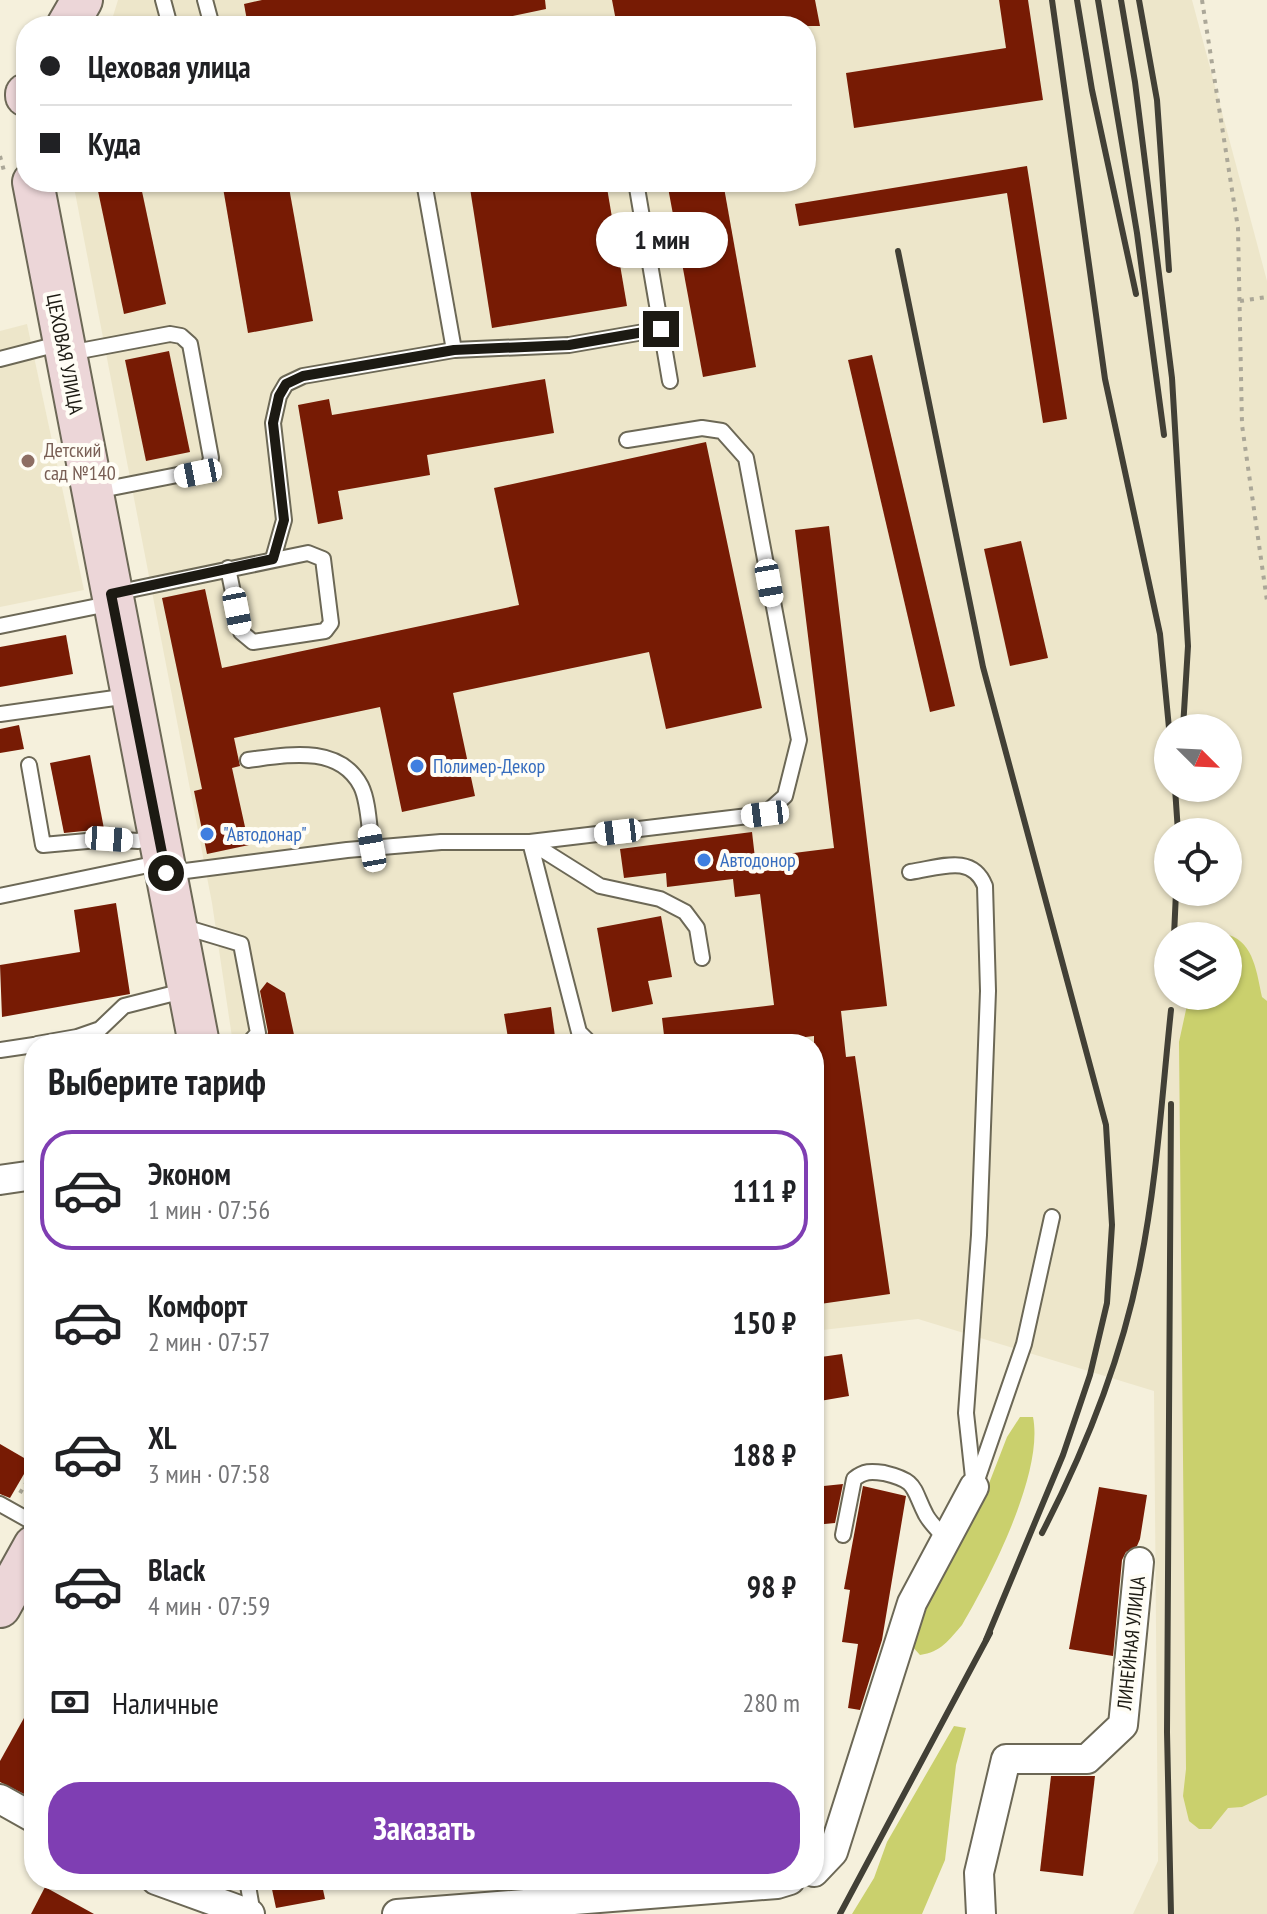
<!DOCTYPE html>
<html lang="ru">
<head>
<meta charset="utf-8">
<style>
  body { margin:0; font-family:"PT Sans Narrow",sans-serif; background:#f2f2f2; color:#202124; height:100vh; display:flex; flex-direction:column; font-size:30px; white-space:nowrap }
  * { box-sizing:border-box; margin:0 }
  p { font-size:26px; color:#757577 }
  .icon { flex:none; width:44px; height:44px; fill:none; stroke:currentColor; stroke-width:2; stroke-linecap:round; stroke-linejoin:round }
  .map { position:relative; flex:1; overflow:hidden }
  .drawer { position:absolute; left:24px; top:1034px; width:800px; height:856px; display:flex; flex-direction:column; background:#fff; border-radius:32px; box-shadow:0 2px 6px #0004 }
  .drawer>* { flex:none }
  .banner { position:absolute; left:16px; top:16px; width:800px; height:176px; border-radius:32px; box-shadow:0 2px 6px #0004; display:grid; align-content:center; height:176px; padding:0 24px; background:#fff }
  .needle { width:52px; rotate:114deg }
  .tools { position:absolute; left:1154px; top:714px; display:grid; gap:16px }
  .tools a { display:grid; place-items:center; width:88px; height:88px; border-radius:50%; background:#fff; box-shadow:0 2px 6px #0004; font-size:40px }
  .end { position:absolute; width:36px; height:36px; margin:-18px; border:10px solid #1c1a13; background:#fff; box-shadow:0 0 0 4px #fff }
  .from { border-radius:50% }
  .bubble { position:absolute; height:56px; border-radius:28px; background:#fff; box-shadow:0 2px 6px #0004; font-size:26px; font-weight:600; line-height:56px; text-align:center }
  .car { position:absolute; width:24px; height:48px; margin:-24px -12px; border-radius:10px; box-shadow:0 0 6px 2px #0007; background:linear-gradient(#fff 24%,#345 0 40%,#fff 0 76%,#345 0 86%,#fff 0) }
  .banner b { display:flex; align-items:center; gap:28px; height:76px; font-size:30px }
  .banner b+b { border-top:2px solid #e0e0e0 }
  .banner i { width:20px; height:20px; background:#202124 }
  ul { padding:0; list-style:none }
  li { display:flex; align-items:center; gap:24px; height:120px; margin:0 16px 12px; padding:0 8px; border:4px solid transparent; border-radius:32px }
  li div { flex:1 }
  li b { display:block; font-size:30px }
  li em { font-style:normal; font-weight:600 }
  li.current { border-color:#7f3eb3 }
  li>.icon { width:72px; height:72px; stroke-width:1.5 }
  h2 { padding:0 24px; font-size:36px; line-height:96px }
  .pay { display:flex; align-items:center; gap:20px; height:88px; padding:0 24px; font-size:30px }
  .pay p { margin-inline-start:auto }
  .primary-button { display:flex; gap:16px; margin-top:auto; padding:16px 24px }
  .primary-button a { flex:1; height:92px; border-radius:32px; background:#7f3eb3; color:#fff; font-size:32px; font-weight:600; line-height:92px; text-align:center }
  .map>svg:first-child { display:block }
  .built { fill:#ede6ca; fill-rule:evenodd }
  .green { fill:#cad06d }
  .building { fill:#771b04 }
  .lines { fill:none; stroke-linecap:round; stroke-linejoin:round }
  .lane-casing { stroke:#6c6856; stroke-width:18 }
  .street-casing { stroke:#6c6856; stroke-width:32 }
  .secondary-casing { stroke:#6c6856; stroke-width:44 }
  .path { stroke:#aba798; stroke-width:4; stroke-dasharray:4 6; stroke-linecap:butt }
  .lane { stroke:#fff; stroke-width:14 }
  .street { stroke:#fff; stroke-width:28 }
  .secondary { stroke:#ecd6d8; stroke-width:40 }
  .rail { stroke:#424036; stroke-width:6 }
  .route { stroke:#1c1a13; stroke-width:10 }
  .education-dot { fill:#8d6e63; stroke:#fffdf5; stroke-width:3 }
  .shop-dot { fill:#3f7fe0; stroke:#fffdf5; stroke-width:3 }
  .labels { text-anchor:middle; stroke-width:8; stroke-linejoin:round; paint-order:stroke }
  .street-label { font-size:20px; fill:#1c1a13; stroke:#fffdf5 }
  .education-label { font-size:20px; fill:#785e54; stroke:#fffdf5; text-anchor:start }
  .shop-label { font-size:20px; fill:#366cbe; stroke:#fffdf5; text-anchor:start }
</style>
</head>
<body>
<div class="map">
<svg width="1267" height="1914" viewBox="0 0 1267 1914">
  <rect width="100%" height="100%" fill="#f5f0dc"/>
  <g class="built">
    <path d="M118 0H1192L1267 281V1914H1133L1158 1861 1154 1391 918 1319 814 1331V1044H233L212 903 73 182H806V26H110ZM1168 728H1228V788H1168ZM1168 832H1228V892H1168ZM1168 936H1228V996H1168Z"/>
    <path d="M27 324 84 590 0 607V331Z"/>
  </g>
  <g class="green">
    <path d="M1229 935C1254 943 1257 974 1262 997L1267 1001V1795L1242 1807 1228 1808 1211 1829H1199L1189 1821 1183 1796 1186 1769 1179 1042 1189 996H1228V936H1224Z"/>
    <path d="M1020 1417H1033C1044 1472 991 1576 962 1625 949 1640 941 1652 920 1655L911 1645 937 1576 988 1486 1007 1437Z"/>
    <path d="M954 1726 966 1728 956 1765 945 1860 922 1914H852L874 1878 887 1842Z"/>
  </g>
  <g class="building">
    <path d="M262 0H545L546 9 465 26H248L244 4Z"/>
    <path d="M612 0H815L820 26H703L702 19 664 26H617Z"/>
    <path d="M999 0H1028L1043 100 854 128 846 73 1006 48Z"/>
    <path d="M1027 166 1067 419 1043 423 1007 193 799 226 795 204Z"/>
    <path d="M140 182 166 304 124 314 98 191Z"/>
    <path d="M222 182H288L313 321 248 333Z"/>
    <path d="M469 182H606L627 306 492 328Z"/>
    <path d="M667 182H723L756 367 703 377Z"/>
    <path d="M169 351 190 452 146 461 125 360Z"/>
    <path d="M872 355 955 706 930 712 848 360Z"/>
    <path d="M545 379 554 433 427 455 430 475 338 491 343 519 318 524 298 405 329 399 332 415Z"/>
    <path d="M706 442 762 708 666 729 649 652 453 693 475 796 402 812 380 707 234 738 240 766 232 768 249 845 207 854 194 791 202 789 162 598 205 589 222 668 519 605 494 488Z"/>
    <path d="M829 526 887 1006 841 1011 846 1057 855 1056 890 1294 820 1304 814 1264V1036L747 1044H665L662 1018 774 1005 760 894 735 897 733 879 667 887 666 873 624 878 620 849 752 832 755 858 834 848 795 530Z"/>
    <path d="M1021 541 1048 658 1010 666 984 549Z"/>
    <path d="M66 635 73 674 0 687V647Z"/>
    <path d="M19 725 24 749 0 753V729Z"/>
    <path d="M90 755 104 829 64 833 50 763Z"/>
    <path d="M116 903 130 994 2 1017 0 965 80 952 74 910Z"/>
    <path d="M661 916 672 977 648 981 653 1004 612 1012 597 928Z"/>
    <path d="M267 982 285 993 296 1044H264L268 1032 260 991Z"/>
    <path d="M551 1007 556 1044H509L504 1014Z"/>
    <path d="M842 1354 849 1396 814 1402V1358Z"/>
    <path d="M0 1444 31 1462 10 1498 0 1494Z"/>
    <path d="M843 1484 835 1523 814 1525V1487Z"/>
    <path d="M863 1486 906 1496 882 1640 860 1710 848 1708 858 1644 842 1642 850 1590 844 1589Z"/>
    <path d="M1099 1487 1147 1495 1140 1539 1137 1546 1126 1552 1122 1560 1113 1656 1069 1649Z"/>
    <path d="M34 1700V1799L0 1782V1761Z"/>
    <path d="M1051 1776H1095L1083 1876 1040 1871Z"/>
    <path d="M270 1880H321L325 1899 276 1908Z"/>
    <path d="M45 1887 94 1914H31Z"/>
  </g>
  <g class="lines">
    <g class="lane-casing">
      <g id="lane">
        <path d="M163 0 170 26"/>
        <path d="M205 0 212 26"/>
        <path d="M424 182 454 350"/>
        <path d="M636 182 670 381"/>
        <path d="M69 353 170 334 181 336 190 344 211 458 208 469 96 491"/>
        <path d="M0 359 62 343"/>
        <path d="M273 559 284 520 273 423 279 396 286 384 303 376 454 350 569 345 661 329"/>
        <path d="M115 593 308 553 323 559 331 623 325 631 253 642 241 632 228 568"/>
        <path d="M0 626 113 603"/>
        <path d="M0 714 129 696"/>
        <path d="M248 760C287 755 339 744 361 786 369 802 369 830 372 848"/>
        <path d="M29 765 43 845 109 839 138 841 158 835"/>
        <path d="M910 872C939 868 972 853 985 886L988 991 979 1235 966 1413 974 1487"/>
        <path d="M170 873 347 850 441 842H530L765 814 785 796 799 740 746 458 722 431 702 428 627 440"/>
        <path d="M0 896 163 862"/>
        <path d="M181 926 241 944 258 1033 248 1044"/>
        <path d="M37 1044 77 1037 100 1029 124 1006 187 990"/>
        <path d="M591 1044 579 1032 530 842 600 886 660 899 685 912 697 928 702 958"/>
        <path d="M0 1050 34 1045"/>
        <path d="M976 1483 1024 1344 1052 1217"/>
        <path d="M0 1504 34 1523"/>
        <path d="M843 1535 854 1479C864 1471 871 1471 884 1473 918 1481 912 1488 926 1515 931 1524 940 1532 947 1540"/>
        <path d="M247 1880 253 1914"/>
      </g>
    </g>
    <g class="street-casing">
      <g id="street">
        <path d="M0 1180 34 1175"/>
        <path d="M0 1799 34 1818"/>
        <path d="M814 1872 833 1852 912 1603 974 1487"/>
        <path d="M156 1880 250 1914"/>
        <path d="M397 1914 777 1884 790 1880"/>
        <path d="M981 1914 979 1873 1006 1759H1087L1123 1725 1139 1562"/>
      </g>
    </g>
    <g class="secondary-casing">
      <g id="secondary">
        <path d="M67 26 82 0"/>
        <path d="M26 94V96"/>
        <path d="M33 182 199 1044"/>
        <path d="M0 1607 34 1546"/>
      </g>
    </g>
    <g class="path">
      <path d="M1202 0 1238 228 1242 425 1267 601"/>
      <path d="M0 156 4 171"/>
      <path d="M1240 301 1267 297"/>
      <path d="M20 1493 34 1470"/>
    </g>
    <use href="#lane" class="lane"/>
    <use href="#street" class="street"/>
    <use href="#secondary" class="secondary"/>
    <g class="rail">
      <path d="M1052 0 1105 379 1160 634 1169 728"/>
      <path d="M1077 0 1092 90 1136 294"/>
      <path d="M1098 0 1137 233 1164 435"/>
      <path d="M1121 0 1135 82 1172 378 1188 646 1183 728"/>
      <path d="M1139 0 1157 100 1169 270"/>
      <path d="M898 251 983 667 1106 1125 1112 1225 1107 1303 1090 1375 1063 1455 986 1640"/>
      <path d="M1175 788 1178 832"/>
      <path d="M1174 936 1176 892"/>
      <path d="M1171 1104 1167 1732 1171 1914"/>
      <path d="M1042 1533C1085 1450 1122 1357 1140 1265 1157 1181 1162 1094 1171 1010"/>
      <path d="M840 1914 990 1633"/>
    </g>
  </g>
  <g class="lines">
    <path class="route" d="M166 873 111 594 273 559 284 520 273 423 279 396 286 384 303 376 454 350 569 345 661 329"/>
  </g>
  <circle class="education-dot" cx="28" cy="461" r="8"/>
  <g class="shop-dot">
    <circle cx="417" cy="766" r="8"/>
    <circle cx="207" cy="834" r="8"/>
    <circle cx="704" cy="860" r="8"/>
  </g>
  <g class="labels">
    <g class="street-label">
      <text transform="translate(65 354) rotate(79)" y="7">ЦЕХОВАЯ УЛИЦА</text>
      <text transform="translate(1131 1643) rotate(-84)" y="7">ЛИНЕЙНАЯ УЛИЦА</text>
    </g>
    <g class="education-label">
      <text x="44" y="457">Детский<tspan x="44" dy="23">сад №140</tspan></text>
    </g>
    <g class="shop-label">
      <text x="433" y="773">Полимер-Декор</text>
      <text x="223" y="841">"Автодонар"</text>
      <text x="720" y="867">Автодонор</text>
    </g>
  </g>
</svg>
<div class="tools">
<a><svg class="needle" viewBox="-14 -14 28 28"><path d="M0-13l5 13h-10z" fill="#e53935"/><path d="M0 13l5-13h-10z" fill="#757577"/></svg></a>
<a><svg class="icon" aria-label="locate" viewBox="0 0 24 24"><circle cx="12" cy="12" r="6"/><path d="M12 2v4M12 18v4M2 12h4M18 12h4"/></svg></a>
<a><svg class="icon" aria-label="layers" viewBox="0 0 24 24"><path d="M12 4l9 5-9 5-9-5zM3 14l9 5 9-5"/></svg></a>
</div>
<i class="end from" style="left:166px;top:873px"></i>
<i class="end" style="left:661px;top:329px"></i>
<div class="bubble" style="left:596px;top:212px;width:132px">1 мин</div>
<i class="car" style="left:198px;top:473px;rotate:259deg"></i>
<i class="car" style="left:769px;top:583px;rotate:170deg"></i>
<i class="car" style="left:237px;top:611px;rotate:169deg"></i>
<i class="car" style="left:765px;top:814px;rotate:263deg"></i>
<i class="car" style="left:618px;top:832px;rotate:263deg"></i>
<i class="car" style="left:109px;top:839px;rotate:94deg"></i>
<i class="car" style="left:372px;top:848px;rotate:350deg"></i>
<div class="banner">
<b><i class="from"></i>Цеховая улица</b>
<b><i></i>Куда</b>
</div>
<section class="drawer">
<h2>Выберите тариф</h2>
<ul>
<li class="current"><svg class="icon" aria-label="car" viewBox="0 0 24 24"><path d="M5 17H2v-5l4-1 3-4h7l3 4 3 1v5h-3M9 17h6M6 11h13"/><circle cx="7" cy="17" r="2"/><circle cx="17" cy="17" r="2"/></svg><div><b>Эконом</b><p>1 мин · 07:56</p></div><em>111 ₽</em></li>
<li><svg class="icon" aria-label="car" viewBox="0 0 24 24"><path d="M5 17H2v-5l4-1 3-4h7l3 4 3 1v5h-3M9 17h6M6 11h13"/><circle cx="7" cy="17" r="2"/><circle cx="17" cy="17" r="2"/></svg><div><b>Комфорт</b><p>2 мин · 07:57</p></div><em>150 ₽</em></li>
<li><svg class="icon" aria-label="car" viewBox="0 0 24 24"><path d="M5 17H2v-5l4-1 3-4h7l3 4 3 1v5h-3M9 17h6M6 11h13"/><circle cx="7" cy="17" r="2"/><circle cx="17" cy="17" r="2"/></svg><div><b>XL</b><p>3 мин · 07:58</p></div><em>188 ₽</em></li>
<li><svg class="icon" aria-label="car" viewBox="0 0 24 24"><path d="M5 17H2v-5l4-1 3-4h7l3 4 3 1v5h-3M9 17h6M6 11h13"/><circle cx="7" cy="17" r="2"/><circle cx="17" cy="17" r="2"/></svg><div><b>Black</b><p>4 мин · 07:59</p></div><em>98 ₽</em></li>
</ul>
<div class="pay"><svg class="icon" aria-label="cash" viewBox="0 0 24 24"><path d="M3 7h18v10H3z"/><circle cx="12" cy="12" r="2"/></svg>Наличные<p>280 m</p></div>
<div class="primary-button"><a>Заказать</a></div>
</section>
</div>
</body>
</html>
